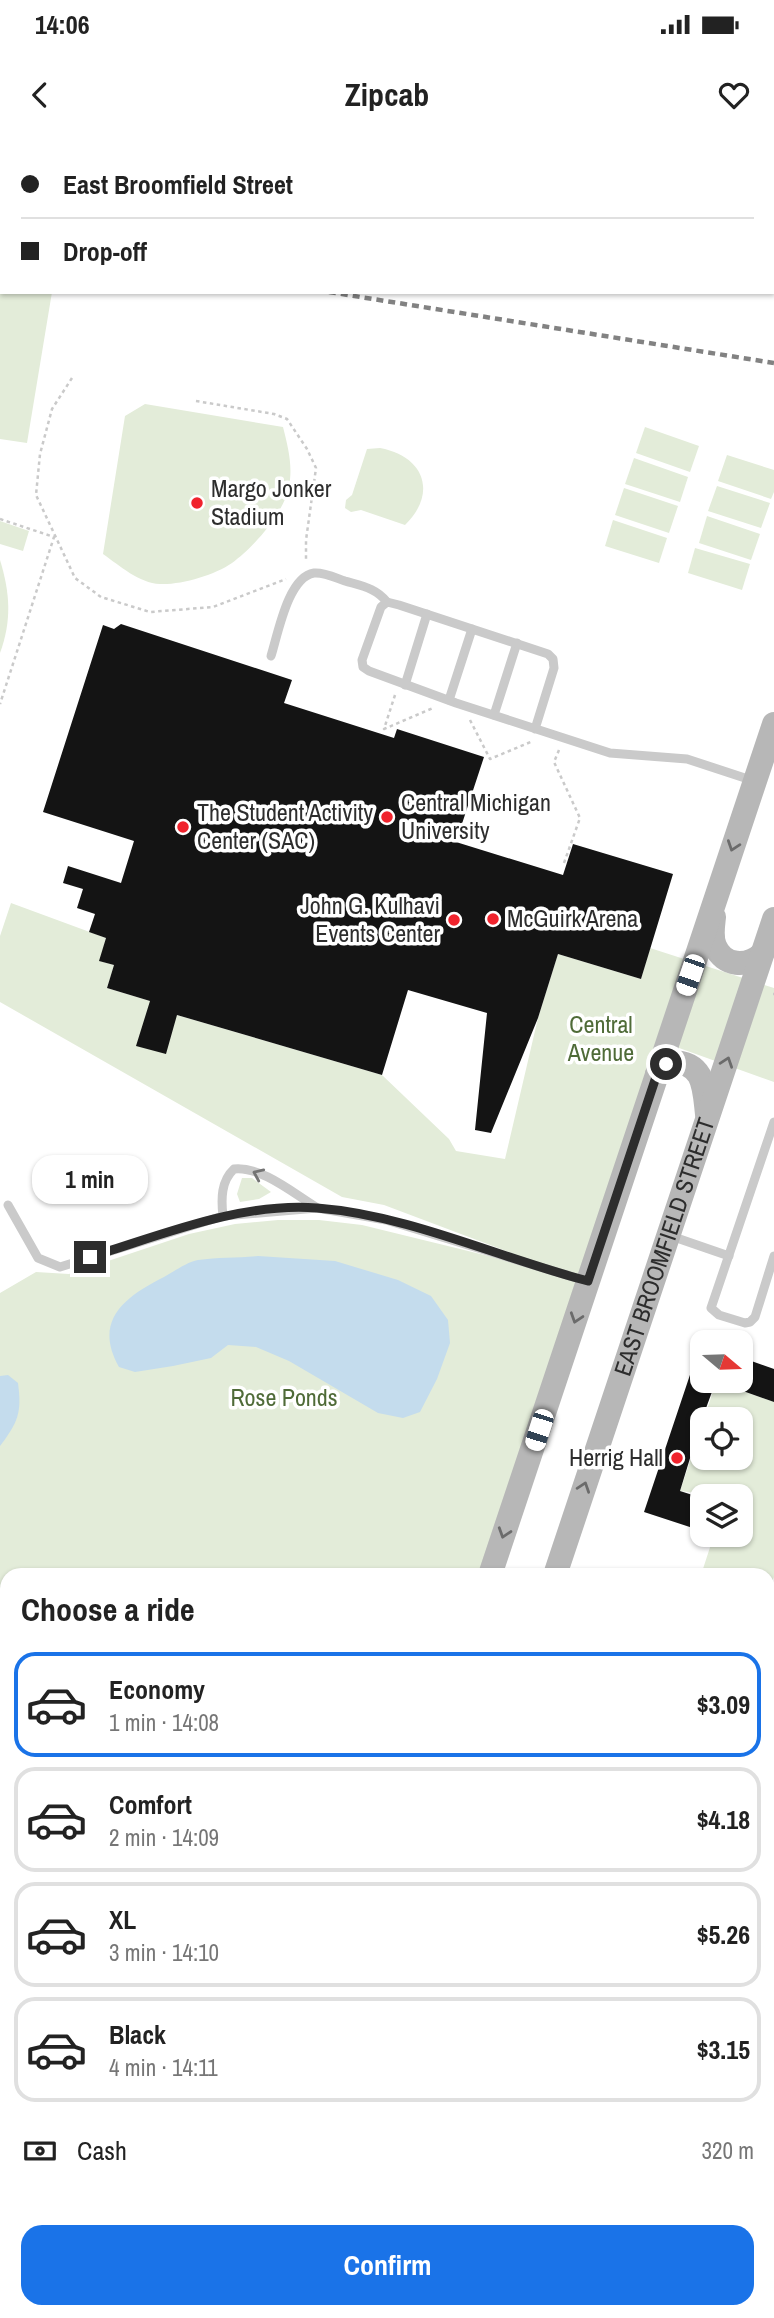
<!DOCTYPE html>
<html lang="en">
<head>
<meta charset="utf-8">
<style>
  body { margin:0; font-family:"Archivo Narrow",sans-serif; background:#f2f2f2; color:#222; height:100vh; display:flex; flex-direction:column; font-size:26px; white-space:nowrap }
  * { box-sizing:border-box; margin:0 }
  p { font-size:23px; color:#767676 }
  .icon { flex:none; width:38px; height:38px; fill:none; stroke:currentColor; stroke-width:2; stroke-linecap:round; stroke-linejoin:round }
  .map { position:relative; flex:1; overflow:hidden }
  .side { position:absolute; left:0px; top:1428px; width:775px; height:751px; display:flex; flex-direction:column; background:#fff; border-radius:21px 21px 0 0; box-shadow:0 2px 5px #0004 }
  .side>* { flex:none }
  .top-card { position:absolute; left:0px; top:0px; width:775px; height:154px; box-shadow:0 2px 5px #0004; display:grid; align-content:center; height:154px; padding:0 21px; background:#fff }
  .needle { width:46px; rotate:109deg }
  .controls { position:absolute; left:690px; top:1190px; display:grid; gap:14px }
  .controls a { display:grid; place-items:center; width:63px; height:63px; border-radius:14px; background:#fff; box-shadow:0 2px 5px #0004; font-size:35px }
  .end { position:absolute; width:32px; height:32px; margin:-16px; border:9px solid #2d2d2d; background:#fff; box-shadow:0 0 0 4px #fff }
  .from { border-radius:50% }
  .bubble { position:absolute; height:49px; border-radius:21px; background:#fff; box-shadow:0 2px 5px #0004; font-size:23px; font-weight:700; line-height:49px; text-align:center }
  .car { position:absolute; width:21px; height:42px; margin:-21px -10px; border-radius:9px; box-shadow:0 0 5px 2px #0007; background:linear-gradient(#fff 24%,#345 0 40%,#fff 0 76%,#345 0 86%,#fff 0) }
  .top-card b { display:flex; align-items:center; gap:24px; height:66px; font-size:26px }
  .top-card b+b { border-top:2px solid #e0e0e0 }
  .top-card i { width:18px; height:18px; background:#222 }
  ul { padding:0; list-style:none }
  li { display:flex; align-items:center; gap:21px; height:105px; margin:0 14px 10px; padding:0 7px; border:4px solid #e0e0e0; border-radius:21px }
  li div { flex:1 }
  li b { display:block; font-size:26px }
  li em { font-style:normal; font-weight:700 }
  li.active { border-color:#1a73e8 }
  li>.icon { width:63px; height:63px; stroke-width:1.5 }
  h2 { padding:0 21px; font-size:32px; line-height:84px }
  .pay { display:flex; align-items:center; gap:18px; height:77px; padding:0 21px; font-size:26px }
  .pay p { margin-inline-start:auto }
  .action { display:flex; gap:14px; margin-top:auto; padding:14px 21px }
  .action a { flex:1; height:80px; border-radius:21px; background:#1a73e8; color:#fff; font-size:28px; font-weight:700; line-height:80px; text-align:center }
  .status { display:flex; justify-content:space-between; align-items:center; height:49px; padding:0 35px; background:#fff; direction:ltr }
  .status svg { height:19px; fill:currentColor }
  header { display:flex; justify-content:space-between; align-items:center; height:91px; padding:0 21px; background:#fff; font-size:32px; font-weight:700 }
  .map>svg:first-child { display:block }
  .green { fill:#e3ecd9 }
  .water { fill:#c4dced }
  .building { fill:#141414 }
  .lines { fill:none; stroke-linecap:round; stroke-linejoin:round }
  .path { stroke:#cacaca; stroke-width:2.5; stroke-dasharray:3.5 3.5; stroke-linecap:butt }
  .lane { stroke:#cacaca; stroke-width:9 }
  .street { stroke:#cacaca; stroke-width:18 }
  .secondary { stroke:#b7b7b7; stroke-width:24 }
  .primary { stroke:#a5a5a5; stroke-width:26 }
  .rail { stroke:#828282; stroke-width:4.5; stroke-dasharray:7 5; stroke-linecap:butt }
  .oneway { stroke:#6b6b6b }
  .oneway2 { stroke:#747474 }
  .route { stroke:#2d2d2d; stroke-width:9 }
  .poi-dot { fill:#f0232d; stroke:#fff; stroke-width:2.5 }
  .labels { text-anchor:middle; stroke-width:7; stroke-linejoin:round; paint-order:stroke }
  .poi-label { font-size:24px; fill:#2d2d2d; stroke:#fff; text-anchor:start }
  .park-label { font-size:24px; fill:#4f6b38; stroke:#fff }
  .street-label { font-size:24px; fill:#2d2d2d; stroke:#fff }
</style>
</head>
<body>
<div class="status"><b>14:06</b><svg viewBox="0 0 49 12"><path d="M0 12V9h3v3zM5 12V6h3v6zM10 12V3h3v9zM15 12V0h3v12zM26 1h20v11H26zM47 4h2v5h-2z"/></svg></div>
<header><svg class="icon" aria-label="back" viewBox="0 0 24 24"><path d="M15 5l-7 7 7 7"/></svg>Zipcab<svg class="icon" aria-label="heart" viewBox="0 0 24 24"><path d="M12 20l-8-8c-3-5 5-10 8-4 3-6 11-1 8 4z"/></svg></header>
<div class="map">
<svg width="774" height="2178" viewBox="0 0 774 2178">
  <rect width="100%" height="100%" fill="#fff"/>
  <g class="green">
    <path d="M0 142 2 152H52L27 303 0 299Z"/>
    <path d="M145 264 283 287C288 307 293 326 289 346 285 372 253 408 232 423 215 435 181 445 160 444 139 443 120 426 103 414L125 276Z"/>
    <path d="M645 287 699 306 690 332 636 313Z"/>
    <path d="M380 308C424 316 438 353 405 385L361 370 351 372 345 368 346 360 352 355 367 309Z"/>
    <path d="M727 315 774 330V352L771 359 718 341Z"/>
    <path d="M634 318 688 337 680 362 625 344Z"/>
    <path d="M717 346 770 363 761 388 708 371Z"/>
    <path d="M624 348 678 366 669 393 615 375Z"/>
    <path d="M707 376 760 394 751 420 699 403Z"/>
    <path d="M613 380 667 398 659 423 605 406Z"/>
    <path d="M0 381 29 391 23 411 0 404Z"/>
    <path d="M695 408 750 424 742 450 688 433Z"/>
    <path d="M0 420C10 453 12 480 0 513Z"/>
    <path d="M11 763 106 798 100 821 114 825 107 848 150 861 177 875 382 935 449 999 456 1011 505 1019 538 878 558 814 641 839 650 808 774 848V942L668 904 490 1435H7V1605L0 1608V1153L36 1132 69 1134 189 1094 235 1084 278 1080H319L362 1085 578 1138 384 1065 342 1057 0 862V796Z"/>
    <path d="M242 1038H252L271 1052 259 1059 240 1062 237 1054Z"/>
    <path d="M716 1242 774 1262V1437L768 1454V1435H701L714 1395H740V1356H721L680 1351 702 1285V1318H740V1279H704Z"/>
  </g>
  <g class="water">
    <path d="M258 1116 335 1121 398 1140 431 1156 448 1180 450 1203 437 1239 420 1272 403 1278 378 1273 289 1221 256 1207 228 1205 211 1218 173 1226 135 1232 119 1227C93 1181 124 1157 164 1137 175 1131 187 1122 198 1120 218 1117 238 1118 258 1116Z"/>
    <path d="M8 1235 18 1243C22 1273 18 1282 0 1306V1236Z"/>
  </g>
  <g class="building">
    <path d="M121 484 292 540 284 563 394 598 397 589 484 617 456 702 563 735 573 704 673 734 641 839 558 814 538 878 491 993 475 990 487 873 408 850 382 935 177 875 166 914 136 906 150 861 107 848 114 825 99 821 106 798 89 792 95 774 77 768 83 749 63 743 68 726 121 743 134 701 43 672 103 485 114 489Z"/>
    <path d="M699 1208 702 1209V1241H716L702 1279 680 1351 702 1358V1391L644 1372Z"/>
    <path d="M740 1217 774 1229V1262L740 1250Z"/>
  </g>
  <g class="lines">
    <g class="path">
      <path d="M72 238 52 269 40 314 36 355 75 438 101 457 150 472 213 467 286 439"/>
      <path d="M196 261 274 274 287 279 307 309 316 328 306 400V422"/>
      <path d="M0 379 54 397 0 564"/>
      <path d="M395 555 384 589 433 568"/>
      <path d="M470 580 490 619 533 601"/>
      <path d="M559 610 554 622 580 678 564 723"/>
      <path d="M773 854H774"/>
    </g>
    <g class="lane">
      <path d="M271 516C278 494 288 437 314 433 324 432 336 438 345 441 362 446 376 448 387 462"/>
      <path d="M405 545 427 474"/>
      <path d="M449 560 472 489"/>
      <path d="M494 575 517 503"/>
      <path d="M535 589 554 528 553 519 548 514 399 465 387 462 381 467 362 520 363 527 369 531 456 563 610 613 687 619 754 641"/>
      <path d="M774 982 711 1168 719 1175 745 1183 750 1182 755 1177 774 1116"/>
      <path d="M8 1065 38 1118 60 1127 223 1076 317 1068 386 1080 586 1141"/>
      <path d="M223 1076C221 1059 221 1041 234 1029 261 1026 293 1053 316 1067"/>
      <path d="M671 1096 729 1116"/>
      <path d="M0 1742 7 1744"/>
      <path d="M0 1838 7 1841"/>
      <path d="M0 1888 7 1890"/>
      <path d="M0 2041 7 2021"/>
      <path d="M28 2178 30 2172"/>
      <path d="M74 2178 76 2172"/>
    </g>
    <path class="street" d="M0 1608 7 1605"/>
    <g class="secondary">
      <path d="M714 777C713 786 711 797 715 806 724 827 747 827 762 814"/>
      <path d="M657 934 671 922C705 922 704 948 707 974"/>
      <path d="M490 1435 774 584"/>
      <path id="s1" d="M555 1435 774 779"/>
      <path d="M768 1785 774 1789"/>
      <path d="M305 2178 307 2172"/>
    </g>
    <g class="primary">
      <path d="M0 1969 7 1971"/>
      <path d="M598 2172 617 2178"/>
    </g>
    <g class="rail">
      <path d="M0 100H2"/>
      <path d="M329 152 774 223"/>
    </g>
  </g>
  <defs><path id="oneway-chevron" d="M-2-3.5L2.5 0L-2 3.5" fill="none" stroke-width="1.6" stroke-linecap="round" stroke-linejoin="round" transform="scale(1.75)"/></defs>
  <g class="oneway">
    <use href="#oneway-chevron" transform="translate(733 706) rotate(109)"/>
    <use href="#oneway-chevron" transform="translate(727 922) rotate(-71)"/>
    <use href="#oneway-chevron" transform="translate(576 1178) rotate(108)"/>
    <use href="#oneway-chevron" transform="translate(584 1347) rotate(-71)"/>
    <use href="#oneway-chevron" transform="translate(504 1393) rotate(108)"/>
  </g>
  <use class="oneway2" href="#oneway-chevron" transform="translate(258 1034) rotate(-156)"/>
  <g class="lines">
    <path class="route" d="M90 1117C162 1095 241 1062 317 1068 409 1075 499 1118 588 1141L657 934 666 924"/>
  </g>
  <g class="poi-dot">
    <circle cx="197" cy="363" r="7"/>
    <circle cx="387" cy="677" r="7"/>
    <circle cx="183" cy="687" r="7"/>
    <circle cx="493" cy="779" r="7"/>
    <circle cx="454" cy="780" r="7"/>
    <circle cx="677" cy="1318" r="7"/>
  </g>
  <g class="labels">
    <g class="poi-label">
      <text x="211" y="357">Margo Jonker<tspan x="211" dy="28">Stadium</tspan></text>
      <text x="401" y="671">Central Michigan<tspan x="401" dy="28">University</tspan></text>
      <text x="197" y="681">The Student Activity<tspan x="197" dy="28">Center (SAC)</tspan></text>
      <text x="440" y="774" text-anchor="end">John G. Kulhavi<tspan x="440" dy="28">Events Center</tspan></text>
      <text x="507" y="787">McGuirk Arena</text>
      <text x="663" y="1326" text-anchor="end">Herrig Hall</text>
    </g>
    <g class="park-label">
      <text x="601" y="893">Central<tspan x="601" dy="28">Avenue</tspan></text>
      <text x="284" y="1266">Rose Ponds</text>
    </g>
    <g class="street-label">
      <text dy="8" stroke="none"><textPath href="#s1" startOffset="346">EAST BROOMFIELD STREET</textPath></text>
    </g>
  </g>
</svg>
<div class="controls">
<a><svg class="needle" viewBox="-14 -14 28 28"><path d="M0-13l5 13h-10z" fill="#e53935"/><path d="M0 13l5-13h-10z" fill="#767676"/></svg></a>
<a><svg class="icon" aria-label="locate" viewBox="0 0 24 24"><circle cx="12" cy="12" r="6"/><path d="M12 2v4M12 18v4M2 12h4M18 12h4"/></svg></a>
<a><svg class="icon" aria-label="layers" viewBox="0 0 24 24"><path d="M12 4l9 5-9 5-9-5zM3 14l9 5 9-5"/></svg></a>
</div>
<i class="end from" style="left:666px;top:924px"></i>
<i class="end" style="left:90px;top:1117px"></i>
<div class="bubble" style="left:32px;top:1015px;width:116px">1 min</div>
<i class="car" style="left:690px;top:835px;rotate:199deg"></i>
<i class="car" style="left:539px;top:1290px;rotate:198deg"></i>
<div class="top-card">
<b><i class="from"></i>East Broomfield Street</b>
<b><i></i>Drop-off</b>
</div>
<section class="side">
<h2>Choose a ride</h2>
<ul>
<li class="active"><svg class="icon" aria-label="car" viewBox="0 0 24 24"><path d="M5 17H2v-5l4-1 3-4h7l3 4 3 1v5h-3M9 17h6M6 11h13"/><circle cx="7" cy="17" r="2"/><circle cx="17" cy="17" r="2"/></svg><div><b>Economy</b><p>1 min · 14:08</p></div><em>$3.09</em></li>
<li><svg class="icon" aria-label="car" viewBox="0 0 24 24"><path d="M5 17H2v-5l4-1 3-4h7l3 4 3 1v5h-3M9 17h6M6 11h13"/><circle cx="7" cy="17" r="2"/><circle cx="17" cy="17" r="2"/></svg><div><b>Comfort</b><p>2 min · 14:09</p></div><em>$4.18</em></li>
<li><svg class="icon" aria-label="car" viewBox="0 0 24 24"><path d="M5 17H2v-5l4-1 3-4h7l3 4 3 1v5h-3M9 17h6M6 11h13"/><circle cx="7" cy="17" r="2"/><circle cx="17" cy="17" r="2"/></svg><div><b>XL</b><p>3 min · 14:10</p></div><em>$5.26</em></li>
<li><svg class="icon" aria-label="car" viewBox="0 0 24 24"><path d="M5 17H2v-5l4-1 3-4h7l3 4 3 1v5h-3M9 17h6M6 11h13"/><circle cx="7" cy="17" r="2"/><circle cx="17" cy="17" r="2"/></svg><div><b>Black</b><p>4 min · 14:11</p></div><em>$3.15</em></li>
</ul>
<div class="pay"><svg class="icon" aria-label="cash" viewBox="0 0 24 24"><path d="M3 7h18v10H3z"/><circle cx="12" cy="12" r="2"/></svg>Cash<p>320 m</p></div>
<div class="action"><a>Confirm</a></div>
</section>
</div>
</body>
</html>
